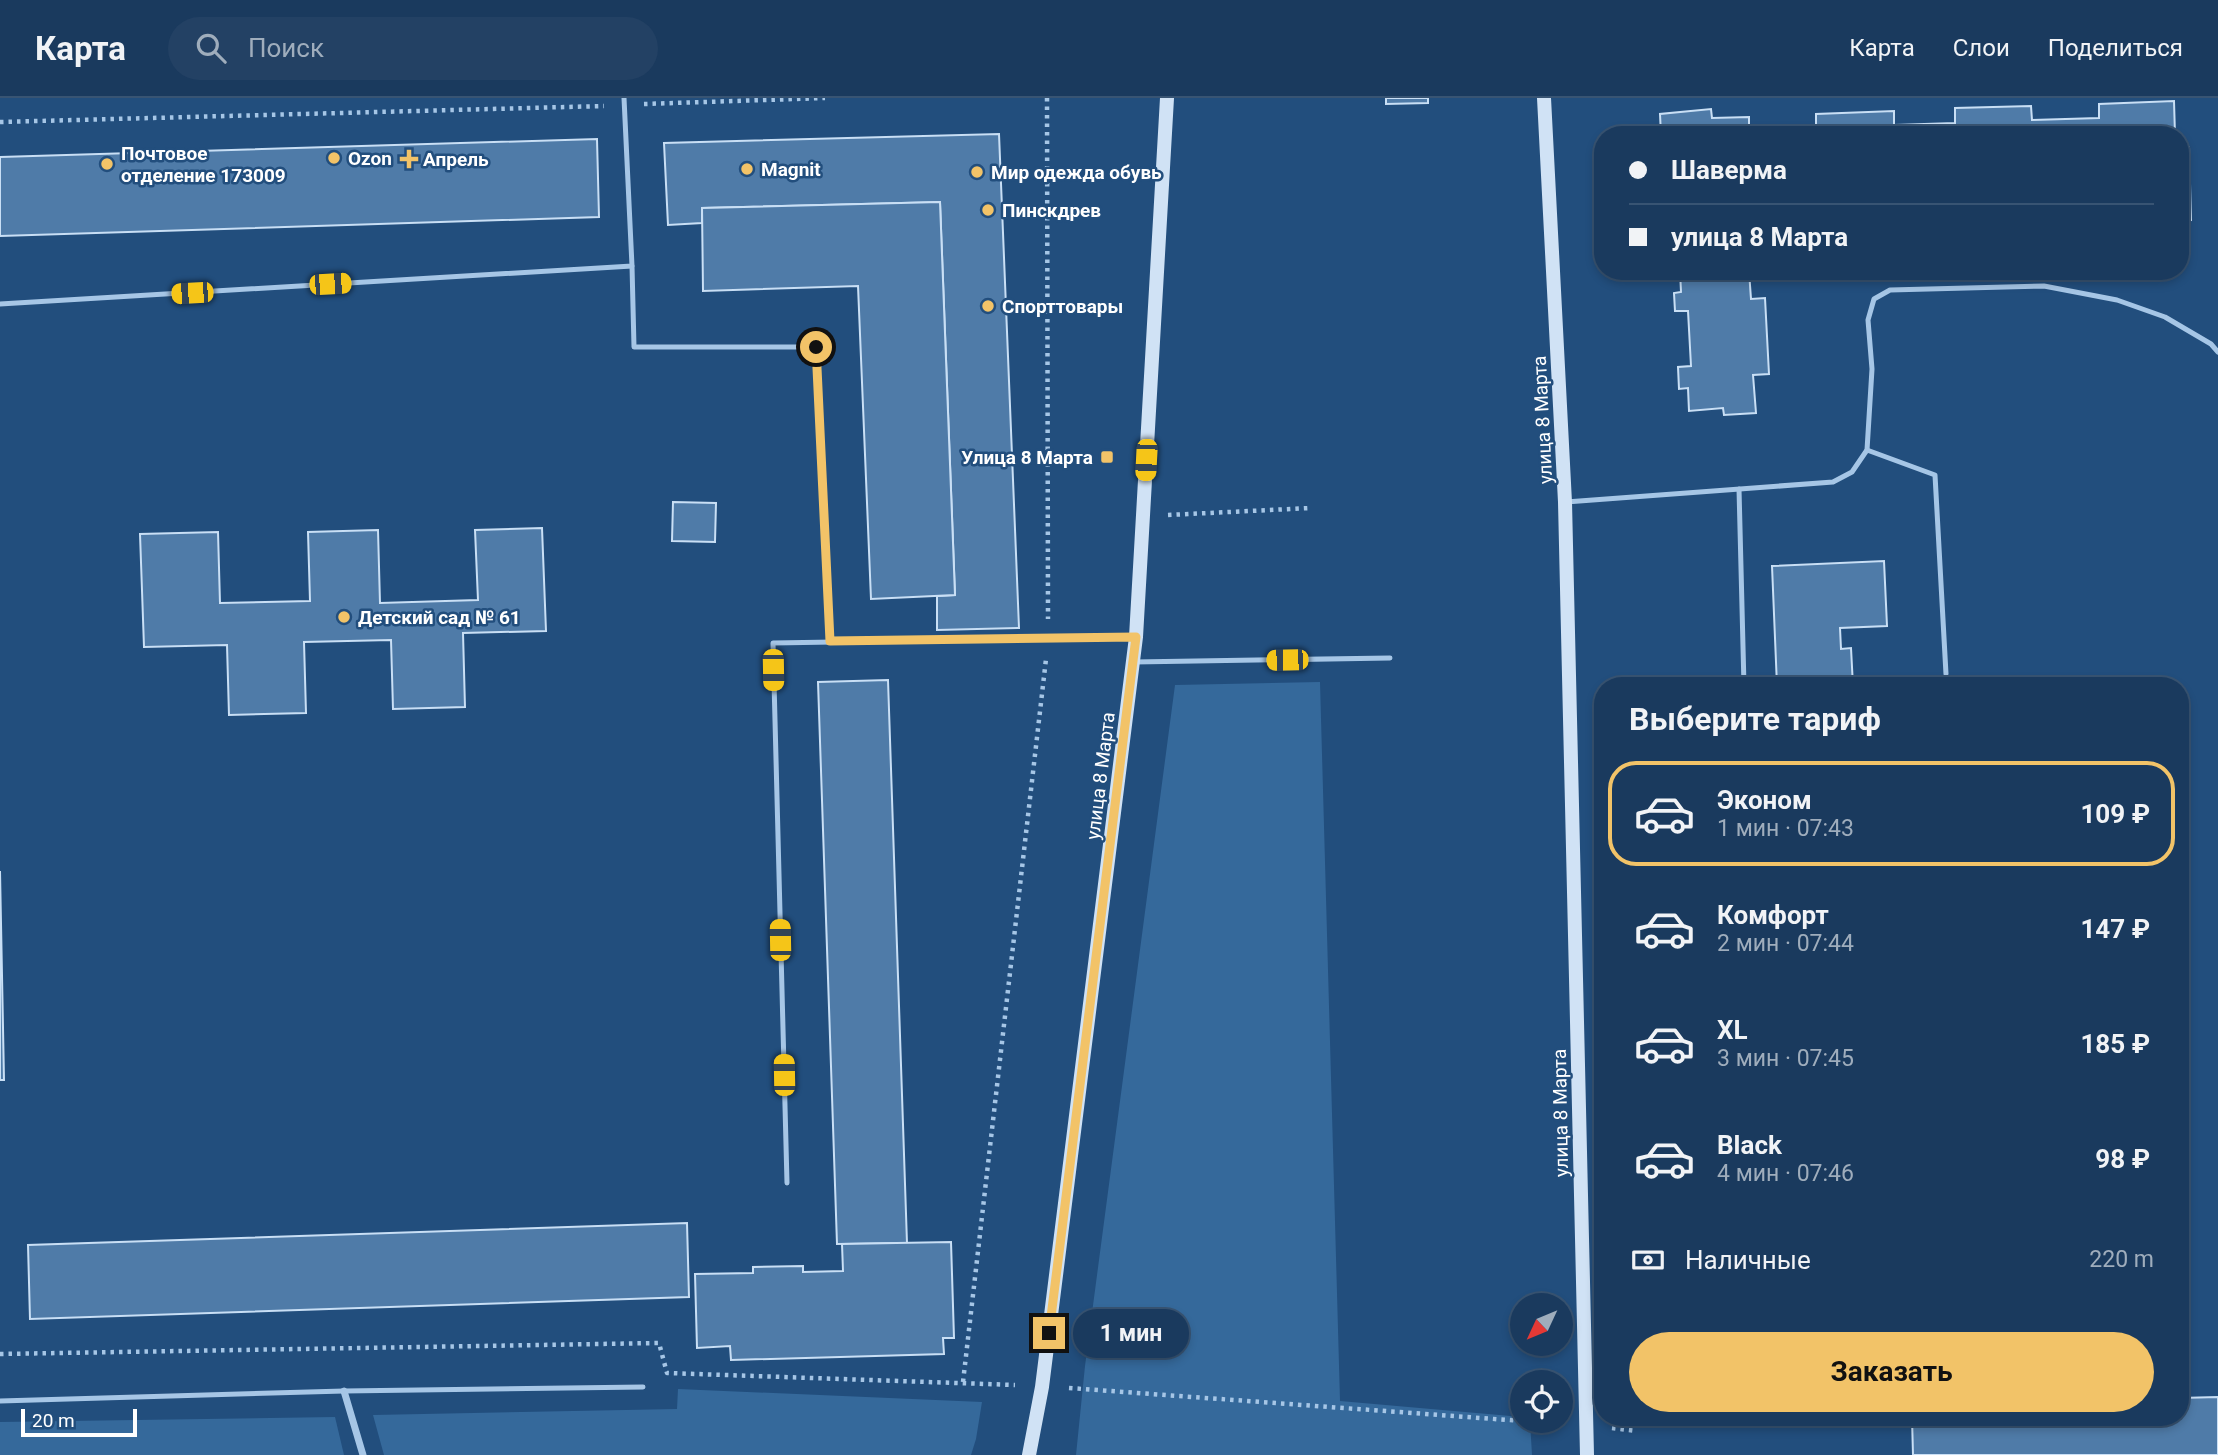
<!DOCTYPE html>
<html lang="ru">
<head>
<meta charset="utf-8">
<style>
  body { margin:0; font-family:Roboto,sans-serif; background:#234164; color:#f1f3f6; height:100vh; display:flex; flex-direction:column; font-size:26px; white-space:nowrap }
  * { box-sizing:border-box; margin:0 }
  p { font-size:23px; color:#9fadbc }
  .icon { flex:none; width:38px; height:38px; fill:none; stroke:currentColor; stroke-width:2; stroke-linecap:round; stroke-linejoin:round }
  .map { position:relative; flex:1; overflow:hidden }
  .sheet { position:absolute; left:1594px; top:579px; width:595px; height:749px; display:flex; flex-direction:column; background:#1a3a5e; border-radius:28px; box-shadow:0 4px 10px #0003,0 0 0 2px #385473 }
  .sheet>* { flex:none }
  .guide { position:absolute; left:1594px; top:28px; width:595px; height:154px; border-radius:28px; box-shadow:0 4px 10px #0003,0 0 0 2px #385473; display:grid; align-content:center; height:154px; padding:0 35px; background:#1a3a5e }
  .needle { width:46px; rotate:226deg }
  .controls { position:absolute; left:1510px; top:1195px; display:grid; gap:14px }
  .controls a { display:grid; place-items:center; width:63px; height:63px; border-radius:50%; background:#1a3a5e; box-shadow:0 4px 10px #0003,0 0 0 2px #385473; font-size:35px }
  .scale { position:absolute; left:21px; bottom:18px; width:116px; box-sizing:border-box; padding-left:7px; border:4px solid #fff; border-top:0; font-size:19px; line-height:24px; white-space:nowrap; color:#fff; -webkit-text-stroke:5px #224e7d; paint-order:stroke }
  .end { position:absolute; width:32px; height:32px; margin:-16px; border:9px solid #f2c368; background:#111; box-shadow:0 0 0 4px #111 }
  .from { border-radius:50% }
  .bubble { position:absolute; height:49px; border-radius:24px; background:#1a3a5e; box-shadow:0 4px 10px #0003,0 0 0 2px #385473; font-size:23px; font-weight:700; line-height:49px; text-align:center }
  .car { position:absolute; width:21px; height:42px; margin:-21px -10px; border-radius:9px; box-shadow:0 0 5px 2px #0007; background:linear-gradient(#f5c518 24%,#345 0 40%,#f5c518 0 76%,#345 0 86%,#f5c518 0) }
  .guide b { display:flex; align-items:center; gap:24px; height:66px; font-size:26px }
  .guide b+b { border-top:2px solid #385473 }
  .guide i { width:18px; height:18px; background:#f1f3f6 }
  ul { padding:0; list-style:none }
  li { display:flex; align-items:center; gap:21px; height:105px; margin:0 14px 10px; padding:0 21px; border:4px solid transparent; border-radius:28px }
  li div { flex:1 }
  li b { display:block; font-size:26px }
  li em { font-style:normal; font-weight:700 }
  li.selected { border-color:#f2c368 }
  li>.icon { width:63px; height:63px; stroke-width:1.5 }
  h2 { padding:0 35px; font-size:32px; line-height:84px }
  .pay { display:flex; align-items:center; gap:18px; height:77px; padding:0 35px; font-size:26px }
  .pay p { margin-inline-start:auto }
  .cta { display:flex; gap:14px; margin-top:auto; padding:14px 35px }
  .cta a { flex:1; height:80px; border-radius:42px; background:#f2c368; color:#111; font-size:28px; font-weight:700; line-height:80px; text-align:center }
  header { display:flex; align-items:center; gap:42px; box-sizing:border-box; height:98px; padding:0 35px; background:#1a3a5e; border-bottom:2px solid #385473 }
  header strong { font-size:33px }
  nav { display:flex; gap:38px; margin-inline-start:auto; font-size:24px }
  .search { width:490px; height:63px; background:#234164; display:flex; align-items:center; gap:18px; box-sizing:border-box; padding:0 24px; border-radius:38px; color:#9fadbc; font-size:26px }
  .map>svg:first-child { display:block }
  .green { fill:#35699b }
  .building { fill:#4f7ba8; stroke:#c9dff5; stroke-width:2 }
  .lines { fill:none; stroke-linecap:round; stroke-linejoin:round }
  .path { stroke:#a6c6e6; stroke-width:4.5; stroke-dasharray:3.5 5; stroke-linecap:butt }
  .service { stroke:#a6c6e6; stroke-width:5 }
  .minor { stroke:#a6c6e6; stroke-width:7 }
  .secondary { stroke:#d0e2f5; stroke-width:14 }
  .route { stroke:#f2c368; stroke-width:9 }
  .poi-dot { fill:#f2c368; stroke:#224e7d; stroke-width:2.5 }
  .labels { text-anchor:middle; stroke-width:5; stroke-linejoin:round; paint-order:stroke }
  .poi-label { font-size:19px; font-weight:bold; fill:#fff; stroke:#224e7d; text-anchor:start }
  .street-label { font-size:19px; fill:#fff; stroke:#224e7d }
</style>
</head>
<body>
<header>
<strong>Карта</strong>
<div class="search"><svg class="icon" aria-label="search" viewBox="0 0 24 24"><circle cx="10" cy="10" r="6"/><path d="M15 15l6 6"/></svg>Поиск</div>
<nav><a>Карта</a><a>Слои</a><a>Поделиться</a></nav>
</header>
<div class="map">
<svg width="2218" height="1357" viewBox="0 0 2218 1357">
  <rect width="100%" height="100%" fill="#224e7d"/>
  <g class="green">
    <path d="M1320 584 1340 1303 1522 1319V1323H1530L1532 1357H1076L1085 1268 1175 587Z"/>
    <path d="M678 1291 982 1304 976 1341 971 1357H384L373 1317 677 1311Z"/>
    <path d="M335 1319 344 1357H0V1324Z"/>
  </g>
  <g class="building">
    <path d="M1386 0H1428V5L1386 6Z"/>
    <path d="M2174 3 2175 37H1661L1660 16 1711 11 1712 20 1749 19V34L1816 31V16L1894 13V27L1955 25V10L2031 8 2032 22 2099 20V6Z"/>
    <path d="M999 36 1019 530 937 532V498L955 497 940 104 702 110V125L668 127 664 45Z"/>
    <path d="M597 41 599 119 0 138V59Z"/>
    <path d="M2180 49H2189L2191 122 2180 123Z"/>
    <path d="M940 104 955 497 871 501 858 188 703 193 702 110Z"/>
    <path d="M1680 173H1749L1751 201 1765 200 1769 276 1753 277 1756 315 1724 317 1723 310 1689 313 1688 290 1679 291 1678 269 1691 268 1688 213H1675L1674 195 1681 194Z"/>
    <path d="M673 404 716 405 715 444 672 443Z"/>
    <path d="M542 430 546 533 463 535 465 609 393 611 391 542 304 544 306 615 229 617 227 547 144 549 140 436 218 434 220 505 310 503 308 434 378 432 380 505 478 502 475 432Z"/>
    <path d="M1884 463 1887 528 1840 530 1841 551 1851 550 1853 588H1777L1772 468Z"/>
    <path d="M888 582 907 1145 837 1146 818 584Z"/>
    <path d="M0 773 4 982H0Z"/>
    <path d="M687 1125 689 1199 30 1221 28 1147Z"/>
    <path d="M951 1144 954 1240H943L944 1256 731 1262 730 1248 697 1250 695 1176 753 1175V1169L803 1168V1174L843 1173 842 1146Z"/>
    <path d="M2218 1299V1357H1913L1912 1320H2180V1300Z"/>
  </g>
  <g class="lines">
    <g class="path">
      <path d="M1047 0 1048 521"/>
      <path d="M644 6 825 0"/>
      <path d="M0 24 604 8"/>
      <path d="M1168 417 1310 410"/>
      <path d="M0 1256 659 1245 667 1275 1015 1287"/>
      <path d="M963 1284 1046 561"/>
      <path d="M1069 1290 1522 1323"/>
      <path d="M1528 1323 1562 1325"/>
      <path d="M1612 1330 1637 1333"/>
    </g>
    <g class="service">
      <path d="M632 168 634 249H816L830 543"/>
      <path d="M0 206 632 168 624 0"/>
      <path d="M1867 352 1935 377 1946 576"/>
      <path d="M1739 391 1744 588"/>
      <path d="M1566 404 1833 384 1852 374 1867 352 1872 271 1868 222 1874 201 1890 192 2044 188 2117 202 2165 219 2211 246 2218 254"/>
      <path d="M1134 564 1390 560"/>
      <path d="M787 1085 773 545 1133 539"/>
      <path d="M0 1303 344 1293 643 1289"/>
    </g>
    <path class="minor" d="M344 1293 363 1357"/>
    <g class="secondary">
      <path d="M1544 0 1565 404 1587 1357"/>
      <path d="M1029 1357 1042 1289 1136 539 1167 0"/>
    </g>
  </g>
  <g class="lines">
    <path class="route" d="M816 249 830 543 1136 539 1049 1235"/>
  </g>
  <g class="poi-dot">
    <circle cx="334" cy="60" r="7"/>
    <path d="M405.5 50.5h7v7h7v7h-7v7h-7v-7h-7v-7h7z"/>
    <circle cx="107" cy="66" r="7"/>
    <circle cx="747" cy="71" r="7"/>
    <circle cx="977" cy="74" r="7"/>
    <circle cx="988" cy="112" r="7"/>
    <circle cx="988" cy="208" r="7"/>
    <rect x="1100" y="352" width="14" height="14" rx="3.5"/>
    <circle cx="344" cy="519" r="7"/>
  </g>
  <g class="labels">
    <g class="poi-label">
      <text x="121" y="62">Почтовое<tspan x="121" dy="22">отделение 173009</tspan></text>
      <text x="348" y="67">Ozon</text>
      <text x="423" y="68">Апрель</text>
      <text x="761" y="78">Magnit</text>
      <text x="991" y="81">Мир одежда обувь</text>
      <text x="1002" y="119">Пинскдрев</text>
      <text x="1002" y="215">Спорттовары</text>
      <text x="1093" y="366" text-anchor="end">Улица 8 Марта</text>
      <text x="358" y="526">Детский сад № 61</text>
    </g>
    <g class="street-label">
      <text transform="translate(1542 322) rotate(-93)" y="7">улица 8 Марта</text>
      <text transform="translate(1100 678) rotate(-83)" y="7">улица 8 Марта</text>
      <text transform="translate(1560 1015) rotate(-91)" y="7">улица 8 Марта</text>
    </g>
  </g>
</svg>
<div class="controls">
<a><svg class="needle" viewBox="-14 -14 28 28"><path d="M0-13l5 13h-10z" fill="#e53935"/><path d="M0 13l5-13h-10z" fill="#9fadbc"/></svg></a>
<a><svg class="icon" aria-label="locate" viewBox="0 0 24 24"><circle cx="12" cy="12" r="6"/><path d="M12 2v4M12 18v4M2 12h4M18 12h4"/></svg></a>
</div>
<div class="scale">20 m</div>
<i class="end from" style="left:816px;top:249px"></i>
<i class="end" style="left:1049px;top:1235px"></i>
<div class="bubble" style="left:1073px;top:1211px;width:116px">1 мин</div>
<i class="car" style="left:330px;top:186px;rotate:87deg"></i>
<i class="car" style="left:192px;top:195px;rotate:267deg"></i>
<i class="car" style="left:1146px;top:362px;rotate:183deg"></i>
<i class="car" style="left:1287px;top:562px;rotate:269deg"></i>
<i class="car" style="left:773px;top:572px;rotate:179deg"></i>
<i class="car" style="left:780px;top:842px;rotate:359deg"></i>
<i class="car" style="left:784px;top:977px;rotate:359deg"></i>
<div class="guide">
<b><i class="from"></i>Шаверма</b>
<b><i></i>улица 8 Марта</b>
</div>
<section class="sheet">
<h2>Выберите тариф</h2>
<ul>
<li class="selected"><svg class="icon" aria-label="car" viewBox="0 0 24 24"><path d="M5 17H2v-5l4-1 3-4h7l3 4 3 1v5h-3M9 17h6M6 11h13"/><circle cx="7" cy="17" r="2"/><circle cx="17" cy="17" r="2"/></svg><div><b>Эконом</b><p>1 мин · 07:43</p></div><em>109 ₽</em></li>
<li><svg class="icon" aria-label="car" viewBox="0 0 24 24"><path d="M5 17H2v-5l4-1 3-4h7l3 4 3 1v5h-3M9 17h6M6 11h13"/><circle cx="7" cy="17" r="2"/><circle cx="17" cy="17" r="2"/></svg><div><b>Комфорт</b><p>2 мин · 07:44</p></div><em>147 ₽</em></li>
<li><svg class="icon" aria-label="car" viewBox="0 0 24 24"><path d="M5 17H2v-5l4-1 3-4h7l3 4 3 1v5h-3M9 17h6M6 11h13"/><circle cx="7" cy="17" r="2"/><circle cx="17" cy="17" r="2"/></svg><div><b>XL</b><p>3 мин · 07:45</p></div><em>185 ₽</em></li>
<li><svg class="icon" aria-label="car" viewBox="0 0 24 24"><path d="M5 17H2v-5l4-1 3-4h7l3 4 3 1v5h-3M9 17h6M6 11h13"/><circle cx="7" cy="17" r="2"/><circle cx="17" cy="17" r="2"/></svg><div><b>Black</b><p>4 мин · 07:46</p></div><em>98 ₽</em></li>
</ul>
<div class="pay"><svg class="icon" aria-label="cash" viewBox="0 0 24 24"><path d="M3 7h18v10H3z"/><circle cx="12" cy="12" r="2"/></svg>Наличные<p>220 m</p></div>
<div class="cta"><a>Заказать</a></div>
</section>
</div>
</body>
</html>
